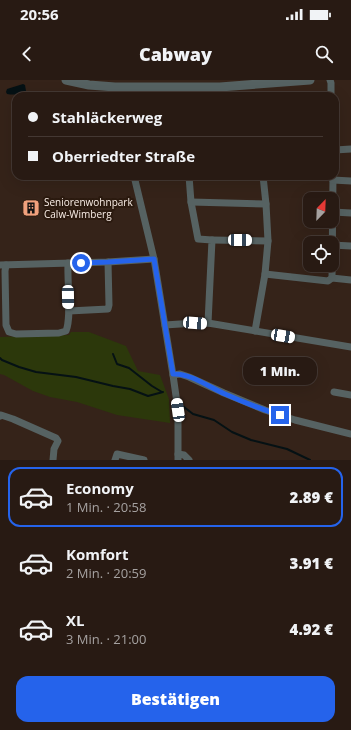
<!DOCTYPE html>
<html lang="de">
<head>
<meta charset="utf-8">
<style>
  body { margin:0; font-family:"Open Sans",sans-serif; background:#342721; color:#f1f3f6; height:100vh; display:flex; flex-direction:column; font-size:15px; white-space:nowrap }
  * { box-sizing:border-box; margin:0 }
  p { font-size:13px; color:#a5a1a0 }
  .icon { flex:none; width:22px; height:22px; fill:none; stroke:currentColor; stroke-width:2; stroke-linecap:round; stroke-linejoin:round }
  .map { position:relative; height:380px; overflow:hidden }
  .drawer { display:flex; flex-direction:column; background:#281a13; flex:1 }
  .drawer>* { flex:none }
  .guide { position:absolute; left:12px; top:12px; width:327px; height:88px; border-radius:12px; box-shadow:0 4px 16px #0002,0 0 0 1px #443833; display:grid; align-content:center; height:88px; padding:0 16px; background:#281a13 }
  .needle { width:26px; rotate:23deg }
  .buttons { position:absolute; left:303px; top:112px; display:grid; gap:8px }
  .buttons a { display:grid; place-items:center; width:36px; height:36px; border-radius:8px; background:#281a13; box-shadow:0 4px 16px #0002,0 0 0 1px #443833; font-size:20px }
  .end { position:absolute; width:18px; height:18px; margin:-9px; border:5px solid #2563eb; background:#fff; box-shadow:0 0 0 2px #fff }
  .from { border-radius:50% }
  .bubble { position:absolute; height:28px; border-radius:12px; background:#281a13; box-shadow:0 4px 16px #0002,0 0 0 1px #443833; font-size:13px; font-weight:800; line-height:28px; text-align:center }
  .car { position:absolute; width:12px; height:24px; margin:-12px -6px; border-radius:5px; box-shadow:0 0 3px 1px #0007; background:linear-gradient(#fff 24%,#345 0 40%,#fff 0 76%,#345 0 86%,#fff 0) }
  .guide b { display:flex; align-items:center; gap:14px; height:38px; font-size:15px }
  .guide b+b { border-top:1px solid #443833 }
  .guide i { width:10px; height:10px; background:#f1f3f6 }
  ul { padding:7px 0 0; list-style:none }
  li { display:flex; align-items:center; gap:12px; height:60px; margin:0 8px 6px; padding:0 8px; border:2px solid transparent; border-radius:12px }
  li div { flex:1 }
  li b { display:block; font-size:15px }
  li em { font-style:normal; font-weight:800 }
  li.on { border-color:#2563eb }
  li>.icon { width:36px; height:36px; stroke-width:1.5 }
  .button { display:flex; gap:8px; margin-top:auto; padding:8px 16px }
  .button a { flex:1; height:46px; border-radius:12px; background:#2563eb; color:#fff; font-size:16px; font-weight:800; line-height:46px; text-align:center }
  .status { display:flex; justify-content:space-between; align-items:center; height:28px; padding:0 20px; background:#281a13; direction:ltr }
  .status svg { height:11px; fill:currentColor }
  header { display:flex; justify-content:space-between; align-items:center; height:52px; padding:0 16px; background:#281a13; font-size:18px; font-weight:800 }
  .map>svg:first-child { display:block }
  .green { fill:#2c380b }
  .water { fill:#051114 }
  .lines { fill:none; stroke-linecap:round; stroke-linejoin:round }
  .stream { stroke:#051114; stroke-width:2 }
  .minor { stroke:#566262; stroke-width:7 }
  .tertiary { stroke:#566262; stroke-width:9 }
  .route { stroke:#2563eb; stroke-width:5 }
  .labels { text-anchor:middle; stroke-width:4; stroke-linejoin:round; paint-order:stroke }
  .poi-label { font-size:10px; fill:#faeee7; stroke:#2b1a0f; text-anchor:start }
</style>
</head>
<body>
<div class="status"><b>20:56</b><svg viewBox="0 0 49 12"><path d="M0 12V9h3v3zM5 12V6h3v6zM10 12V3h3v9zM15 12V0h3v12zM26 1h20v11H26zM47 4h2v5h-2z"/></svg></div>
<header><svg class="icon" aria-label="back" viewBox="0 0 24 24"><path d="M15 5l-7 7 7 7"/></svg>Cabway<svg class="icon" aria-label="search" viewBox="0 0 24 24"><circle cx="10" cy="10" r="6"/><path d="M15 15l6 6"/></svg></header>
<div class="map">
<svg width="351" height="380" viewBox="0 0 351 380">
  <rect width="100%" height="100%" fill="#352319"/>
  <path class="green" d="M71 252H89L126 266 138 291 160 295 169 319 170 343 117 335 77 322 50 317 33 311 4 295 0 294V257L69 255Z"/>
  <path class="water" d="M23 4 25 5 26 11C22 15 13 15 7 14L6 12 7 9Z"/>
  <g class="lines">
    <g class="stream">
      <path d="M113 274 117 284 129 288 152 306 162 312"/>
      <path d="M0 278 2 280 19 287 36 292 76 297 113 306 130 309 148 316 163 312"/>
      <path d="M184 327 193 334 214 340 232 352 251 360 287 369 310 380"/>
    </g>
    <g class="minor">
      <path d="M330 0 331 3V16"/>
      <path d="M115 7 116 16"/>
      <path d="M335 70 351 69"/>
      <path d="M134 96 154 179 173 295 178 330V380"/>
      <path d="M189 96 191 122 198 159 212 160 208 243"/>
      <path d="M333 96 332 198 351 200"/>
      <path d="M333 100 351 101"/>
      <path d="M191 122 266 124"/>
      <path d="M333 132 351 133"/>
      <path d="M212 160 268 161"/>
      <path d="M332 165 351 166"/>
      <path d="M0 185 108 182 154 179"/>
      <path d="M6 185 5 191 6 245 9 252 16 254 59 253 66 251C72 236 67 202 68 183"/>
      <path d="M265 194 328 201 332 198"/>
      <path d="M69 231 108 229 109 225 108 182"/>
      <path d="M165 245 195 243H208L351 267"/>
      <path d="M255 251 265 194 268 161 266 124 263 96"/>
      <path d="M173 295 180 294 189 297 224 313 265 330 295 340 351 354"/>
      <path d="M334 312 351 315"/>
      <path d="M0 336 1 335 13 339 56 358 58 361 54 369 53 380"/>
      <path d="M178 374 184 375 189 380"/>
      <path d="M115 380 117 374 144 380"/>
    </g>
    <path class="tertiary" d="M66 0 89 5 115 7H220L310 0"/>
  </g>
  <g class="lines">
    <path class="route" d="M81 183 108 182 154 179 173 294C190 293 209 307 225 314 243 322 261 329 280 335"/>
  </g>
  <defs>
    <g id="building-square" transform="scale(0.9)"><rect x="-9" y="-9" width="18" height="18" rx="4" fill="#f1a17d" stroke="#2b1a0f"/><path d="M-4-6H4V6H1V3H-1V6H-4ZM-2.5-4.3h1.7v1.8h-1.7ZM.8-4.3h1.7v1.8H.8ZM-2.5-1h1.7V.8h-1.7ZM.8-1h1.7V.8H.8Z" fill="#111"/></g>
  </defs>
  <g fill-rule="evenodd">
    <use href="#building-square" x="31" y="128"/>
  </g>
  <g class="labels">
    <g class="poi-label">
      <text x="44" y="126">Seniorenwohnpark<tspan x="44" dy="12">Calw-Wimberg</tspan></text>
    </g>
  </g>
</svg>
<div class="buttons">
<a><svg class="needle" viewBox="-14 -14 28 28"><path d="M0-13l5 13h-10z" fill="#e53935"/><path d="M0 13l5-13h-10z" fill="#a5a1a0"/></svg></a>
<a><svg class="icon" aria-label="locate" viewBox="0 0 24 24"><circle cx="12" cy="12" r="6"/><path d="M12 2v4M12 18v4M2 12h4M18 12h4"/></svg></a>
</div>
<i class="end from" style="left:81px;top:183px"></i>
<i class="end" style="left:280px;top:335px"></i>
<div class="bubble" style="left:243px;top:277px;width:74px">1 Min.</div>
<i class="car" style="left:240px;top:160px;rotate:91deg"></i>
<i class="car" style="left:68px;top:217px;rotate:179deg"></i>
<i class="car" style="left:195px;top:243px;rotate:94deg"></i>
<i class="car" style="left:283px;top:256px;rotate:100deg"></i>
<i class="car" style="left:178px;top:330px;rotate:352deg"></i>
<div class="guide">
<b><i class="from"></i>Stahläckerweg</b>
<b><i></i>Oberriedter Straße</b>
</div>
</div>
<section class="drawer">
<ul>
<li class="on"><svg class="icon" aria-label="car" viewBox="0 0 24 24"><path d="M5 17H2v-5l4-1 3-4h7l3 4 3 1v5h-3M9 17h6M6 11h13"/><circle cx="7" cy="17" r="2"/><circle cx="17" cy="17" r="2"/></svg><div><b>Economy</b><p>1 Min. · 20:58</p></div><em>2.89 €</em></li>
<li><svg class="icon" aria-label="car" viewBox="0 0 24 24"><path d="M5 17H2v-5l4-1 3-4h7l3 4 3 1v5h-3M9 17h6M6 11h13"/><circle cx="7" cy="17" r="2"/><circle cx="17" cy="17" r="2"/></svg><div><b>Komfort</b><p>2 Min. · 20:59</p></div><em>3.91 €</em></li>
<li><svg class="icon" aria-label="car" viewBox="0 0 24 24"><path d="M5 17H2v-5l4-1 3-4h7l3 4 3 1v5h-3M9 17h6M6 11h13"/><circle cx="7" cy="17" r="2"/><circle cx="17" cy="17" r="2"/></svg><div><b>XL</b><p>3 Min. · 21:00</p></div><em>4.92 €</em></li>
</ul>
<div class="button"><a>Bestätigen</a></div>
</section>
</body>
</html>
